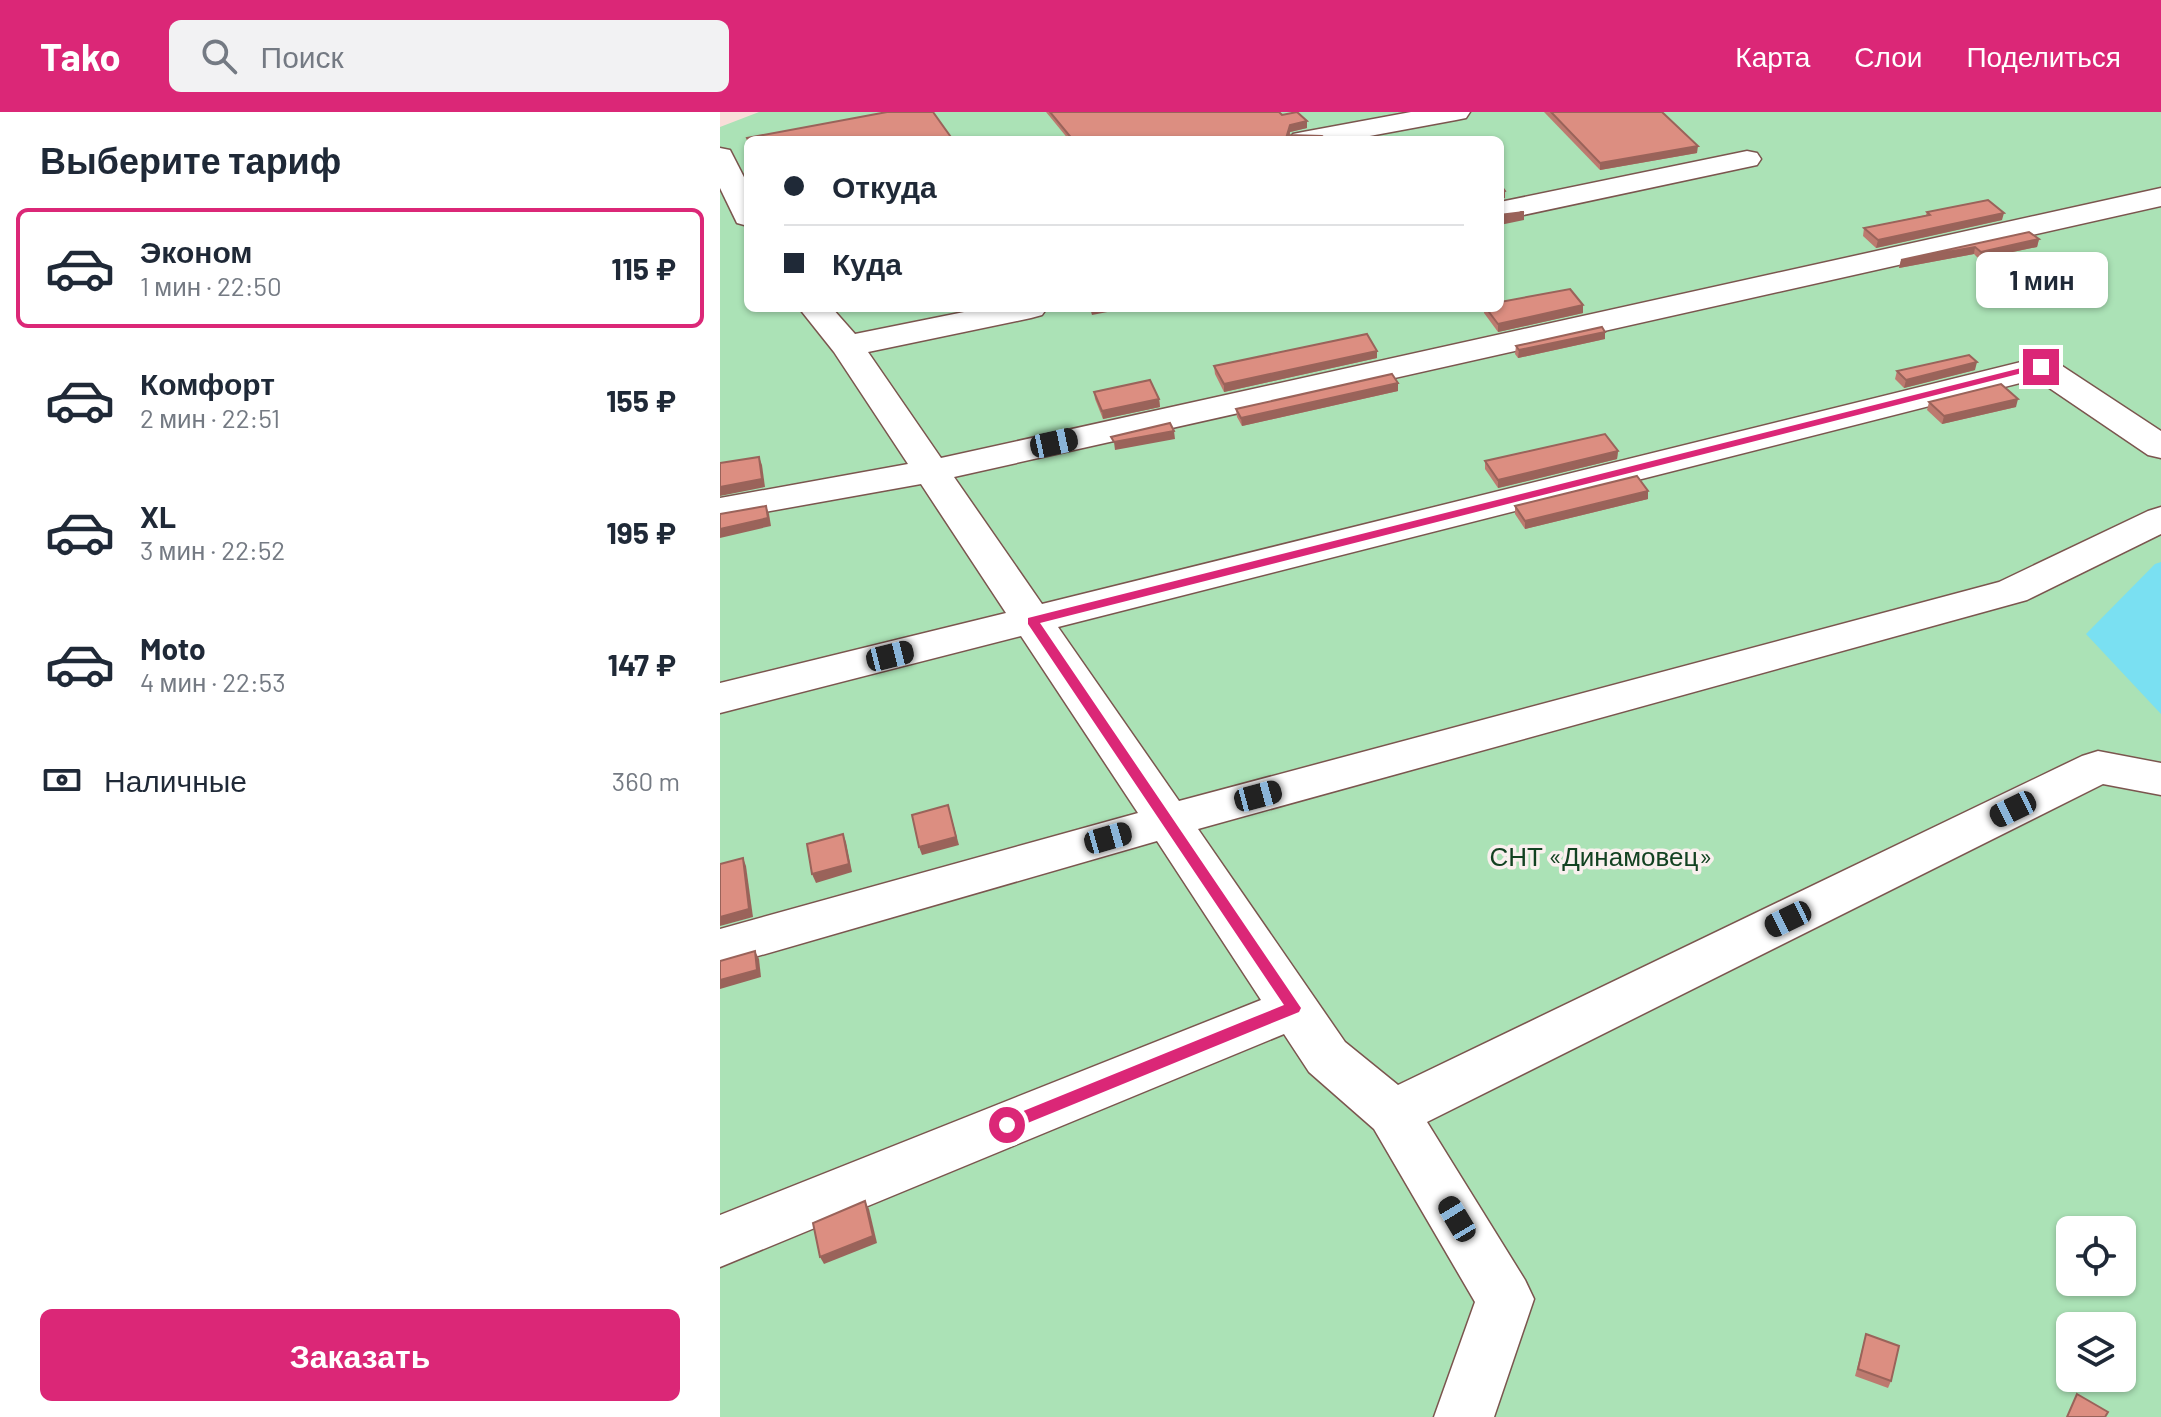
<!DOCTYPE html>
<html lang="ru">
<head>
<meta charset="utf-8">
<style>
  body { margin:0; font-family:Barlow,sans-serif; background:#f2f2f3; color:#1f2937; height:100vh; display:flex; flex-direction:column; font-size:30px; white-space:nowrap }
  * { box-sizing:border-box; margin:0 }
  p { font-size:26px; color:#747a83 }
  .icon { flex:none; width:44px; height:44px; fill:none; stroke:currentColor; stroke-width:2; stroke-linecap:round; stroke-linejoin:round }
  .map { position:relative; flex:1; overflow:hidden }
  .sheet { display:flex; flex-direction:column; background:#fff; width:720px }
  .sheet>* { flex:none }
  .hud { position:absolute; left:24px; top:24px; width:760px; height:176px; border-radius:12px; box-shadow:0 2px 6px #0004; display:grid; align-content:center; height:176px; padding:0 40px; background:#fff }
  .buttons { position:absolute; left:1336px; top:1104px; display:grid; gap:16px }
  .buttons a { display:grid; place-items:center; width:80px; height:80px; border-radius:12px; background:#fff; box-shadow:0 2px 6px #0004; font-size:40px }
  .end { position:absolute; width:36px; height:36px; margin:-18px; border:10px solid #db2777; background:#fff; box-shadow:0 0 0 4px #fff }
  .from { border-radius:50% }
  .bubble { position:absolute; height:56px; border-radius:12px; background:#fff; box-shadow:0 2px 6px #0004; font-size:26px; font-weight:700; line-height:56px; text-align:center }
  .car { position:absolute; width:24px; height:48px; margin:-24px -12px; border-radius:10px; box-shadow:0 0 6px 2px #0007; background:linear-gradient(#222 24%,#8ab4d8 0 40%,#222 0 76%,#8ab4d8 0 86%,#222 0) }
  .hud b { display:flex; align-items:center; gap:28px; height:76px; font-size:30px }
  .hud b+b { border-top:2px solid #e0e1e3 }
  .hud i { width:20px; height:20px; background:#1f2937 }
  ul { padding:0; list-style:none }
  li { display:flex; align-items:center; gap:24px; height:120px; margin:0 16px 12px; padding:0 24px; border:4px solid transparent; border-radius:12px }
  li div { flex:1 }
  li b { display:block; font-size:30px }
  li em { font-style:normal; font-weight:700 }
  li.selected { border-color:#db2777 }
  li>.icon { width:72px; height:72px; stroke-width:1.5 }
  h2 { padding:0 40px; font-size:36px; line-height:96px }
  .pay { display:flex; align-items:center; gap:20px; height:88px; padding:0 40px; font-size:30px }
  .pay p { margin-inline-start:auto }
  .primary-button { display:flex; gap:16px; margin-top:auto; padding:16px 40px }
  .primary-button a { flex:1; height:92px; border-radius:12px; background:#db2777; color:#fff; font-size:32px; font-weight:700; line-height:92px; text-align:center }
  header { display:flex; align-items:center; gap:48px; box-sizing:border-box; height:112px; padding:0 40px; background:#db2777; color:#fff }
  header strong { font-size:38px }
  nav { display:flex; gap:44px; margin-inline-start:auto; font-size:28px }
  .search { width:560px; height:72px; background:#f2f2f3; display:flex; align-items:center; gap:20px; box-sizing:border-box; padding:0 28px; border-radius:12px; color:#747a83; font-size:30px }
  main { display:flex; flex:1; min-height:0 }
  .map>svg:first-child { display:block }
  .green { fill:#abe2b6; fill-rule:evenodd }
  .water { fill:#7ae0f2 }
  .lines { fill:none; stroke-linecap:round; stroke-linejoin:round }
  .minor-casing { stroke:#7b554e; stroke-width:3 }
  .minor { fill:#fff; fill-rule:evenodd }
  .wall { fill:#bd7a6f }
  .shaded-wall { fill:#9a635a }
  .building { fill:#dc8e81; stroke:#9a635a; stroke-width:2 }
  .route { fill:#db2777 }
  .labels { text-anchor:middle; stroke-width:7; stroke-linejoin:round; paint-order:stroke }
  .park-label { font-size:26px; fill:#124221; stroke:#f9f0ee }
</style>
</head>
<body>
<header>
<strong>Tako</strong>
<div class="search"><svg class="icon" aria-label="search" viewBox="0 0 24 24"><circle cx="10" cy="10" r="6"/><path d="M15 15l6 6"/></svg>Поиск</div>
<nav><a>Карта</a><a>Слои</a><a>Поделиться</a></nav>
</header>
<main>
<section class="sheet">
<h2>Выберите тариф</h2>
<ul>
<li class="selected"><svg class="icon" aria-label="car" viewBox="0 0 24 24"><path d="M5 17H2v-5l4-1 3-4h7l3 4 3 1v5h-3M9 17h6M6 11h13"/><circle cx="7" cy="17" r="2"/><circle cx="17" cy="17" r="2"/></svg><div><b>Эконом</b><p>1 мин · 22:50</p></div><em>115 ₽</em></li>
<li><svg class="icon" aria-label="car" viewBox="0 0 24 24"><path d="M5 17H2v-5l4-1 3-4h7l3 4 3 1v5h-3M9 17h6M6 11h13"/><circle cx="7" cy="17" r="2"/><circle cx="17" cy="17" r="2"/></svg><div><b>Комфорт</b><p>2 мин · 22:51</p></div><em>155 ₽</em></li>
<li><svg class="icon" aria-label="car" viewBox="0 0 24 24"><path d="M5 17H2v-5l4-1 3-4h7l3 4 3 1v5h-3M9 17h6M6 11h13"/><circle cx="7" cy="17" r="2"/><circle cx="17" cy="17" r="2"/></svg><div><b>XL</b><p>3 мин · 22:52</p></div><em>195 ₽</em></li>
<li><svg class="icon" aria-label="car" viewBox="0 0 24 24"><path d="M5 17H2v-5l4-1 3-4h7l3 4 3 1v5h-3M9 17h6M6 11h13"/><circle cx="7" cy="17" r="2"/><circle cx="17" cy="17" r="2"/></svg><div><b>Moto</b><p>4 мин · 22:53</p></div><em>147 ₽</em></li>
</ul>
<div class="pay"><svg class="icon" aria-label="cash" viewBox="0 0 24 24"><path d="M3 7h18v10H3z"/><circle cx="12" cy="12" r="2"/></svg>Наличные<p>360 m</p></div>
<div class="primary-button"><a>Заказать</a></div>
</section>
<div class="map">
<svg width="1441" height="1305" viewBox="0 0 1441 1305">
  <rect width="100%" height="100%" fill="#f9ded9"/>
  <path class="green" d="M39 0H1441V1305H0V15ZM28 28H780V196H28ZM1350 1118H1402V1170H1350ZM1350 1214H1402V1266H1350Z"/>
  <path class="water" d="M1441 450V602L1366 522 1435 452Z"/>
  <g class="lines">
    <g class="minor-casing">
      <g id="minor">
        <path d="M691 0H750L746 6 736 8 628 28H569L573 22 583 20Z"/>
        <path d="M0 36 10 38 28 73V114L17 111 0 76Z"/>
        <path d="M1027 39 1037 41 1041 47 1037 53 780 108V90Z"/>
        <path d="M1441 76V94L234 365 322 492 1321 245 1333 248 1441 319V346L1428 343 1316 267 338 515 459 689 1279 470 1428 399 1441 395V422L1307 488 478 717 625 930 678 973 1362 644 1378 639 1441 651V683L1383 672 707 1010 805 1168 814 1187 774 1305H714L755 1190 654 1017 589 960 564 922 0 1155V1103L541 888 437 729 0 855V817L418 701 301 524 0 601V571L286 501 201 372 0 408V386L188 352 114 240 79 196H112L135 222 264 196H327L322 203 311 206 148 240 221 346Z"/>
      </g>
    </g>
    <use href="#minor" class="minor"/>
  </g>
  <g class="wall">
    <path d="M326 0H559L587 16 570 20V23L607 28H349Z"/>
    <path d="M824 0H942L977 41 880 58Z"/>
    <path d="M1207 100 1282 108 1156 136 1143 124 1144 116 1206 103Z"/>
    <path d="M1309 120 1319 127 1317 135 1259 147 1254 142 1179 156 1181 148Z"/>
    <path d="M863 193V201L778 220 764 201V196Z"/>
    <path d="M885 227 798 246 795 242 796 234Z"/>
    <path d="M657 239V246L504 280 495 262 494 254Z"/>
    <path d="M1255 258 1184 276 1175 267 1177 259Z"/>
    <path d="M678 271V279L522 314 517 305 516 297Z"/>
    <path d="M374 280 439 287 440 295 383 307 375 287Z"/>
    <path d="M1209 290 1296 295 1222 312 1207 298Z"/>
    <path d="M898 339 897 347 778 376 765 357V349Z"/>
    <path d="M928 379V387L805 417 795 402V394Z"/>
    <path d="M1146 1222 1171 1269 1168 1276 1135 1264Z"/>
  </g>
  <g class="shaded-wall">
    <path d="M587 9V16L570 20 568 28 567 23 570 13Z"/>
    <path d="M978 34 977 41 880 58V51Z"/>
    <path d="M785 79V86L780 88V81Z"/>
    <path d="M804 100V108L780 113V105Z"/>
    <path d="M1284 101 1282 108 1156 136 1158 128Z"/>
    <path d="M1319 127 1317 135 1259 147 1261 140Z"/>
    <path d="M1255 135 1254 142 1179 156 1181 148Z"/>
    <path d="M863 193V201L778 220V212Z"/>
    <path d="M370 196H408L372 203Z"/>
    <path d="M885 220V227L798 246 799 238Z"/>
    <path d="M657 239V246L504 280V272Z"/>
    <path d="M1257 250 1255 258 1184 276 1186 268Z"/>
    <path d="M678 271V279L522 314 521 306Z"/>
    <path d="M439 287 440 295 383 307 382 299Z"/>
    <path d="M1298 287 1296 295 1222 312 1224 304Z"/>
    <path d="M454 319 455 327 395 338 394 330Z"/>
    <path d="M898 339 897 347 778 376V368Z"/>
    <path d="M39 345 42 353 45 375 0 384V375Z"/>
    <path d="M928 379V387L805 417V409Z"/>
    <path d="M46 394 49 402 51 414 0 426V417Z"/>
    <path d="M228 693 239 733 202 743 199 735Z"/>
    <path d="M123 722 126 730 132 760 96 771 92 762Z"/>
    <path d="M23 746 26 754 33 805 0 814V805Z"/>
    <path d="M35 839 39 847 41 865 0 877V868Z"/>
    <path d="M145 1089 149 1097 157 1131 104 1152 100 1145Z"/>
  </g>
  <g class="building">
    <path d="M167 0H213L233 28H28L27 26Z"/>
    <path d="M330 0H559L562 3 577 0 587 9 570 13 567 23 602 24 607 28H353Z"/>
    <path d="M831 0H942L978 34 880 51Z"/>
    <path d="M780 72 785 79 780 81Z"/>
    <path d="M1268 88 1284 101 1158 128 1144 116 1210 103 1207 100Z"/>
    <path d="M804 100 780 105V103Z"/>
    <path d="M1309 120 1319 127 1261 140 1255 135 1181 148Z"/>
    <path d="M850 177 863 193 778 212 766 196H780V190Z"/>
    <path d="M882 215 885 220 799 238 796 234Z"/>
    <path d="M647 222 657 239 504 272 494 254Z"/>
    <path d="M1249 243 1257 250 1186 268 1177 259Z"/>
    <path d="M672 262 678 271 521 306 516 297Z"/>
    <path d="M430 268 439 287 382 299 374 280Z"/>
    <path d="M1281 272 1298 287 1224 304 1209 290Z"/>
    <path d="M450 311 454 319 394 330 391 325Z"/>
    <path d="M885 322 898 339 778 368 765 349Z"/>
    <path d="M39 345 42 367 0 375V351Z"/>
    <path d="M917 364 928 379 805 409 795 394Z"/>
    <path d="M46 394 48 406 0 417V402Z"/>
    <path d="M228 693 236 725 199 735 192 703Z"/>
    <path d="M123 722 129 752 92 762 87 732Z"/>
    <path d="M23 746 29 797 0 805V752Z"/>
    <path d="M35 839 37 858 0 868V849Z"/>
    <path d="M145 1089 153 1124 100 1145 93 1111Z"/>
    <path d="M1146 1222 1179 1234 1171 1269 1138 1257Z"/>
    <path d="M1357 1282 1388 1300 1385 1305H1347Z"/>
  </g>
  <path class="route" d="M1317 252 1326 255 320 511 581 896 579 900 293 1017H281V1008L564 893 308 512V506Z"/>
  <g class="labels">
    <g class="park-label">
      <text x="881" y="754">СНТ «Динамовец»</text>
    </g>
  </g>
</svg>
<div class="buttons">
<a><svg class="icon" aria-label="locate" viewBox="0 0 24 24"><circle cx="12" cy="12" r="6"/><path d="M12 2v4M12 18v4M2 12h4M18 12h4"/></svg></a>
<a><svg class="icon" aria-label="layers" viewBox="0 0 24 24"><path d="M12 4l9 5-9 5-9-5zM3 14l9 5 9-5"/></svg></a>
</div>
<i class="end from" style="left:287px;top:1013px"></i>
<i class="end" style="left:1321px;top:255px"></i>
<div class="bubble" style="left:1256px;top:140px;width:132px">1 мин</div>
<i class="car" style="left:334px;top:331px;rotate:78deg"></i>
<i class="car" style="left:170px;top:544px;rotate:76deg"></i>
<i class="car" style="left:538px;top:684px;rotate:75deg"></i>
<i class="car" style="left:1293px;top:697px;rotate:244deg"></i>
<i class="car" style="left:388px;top:726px;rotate:74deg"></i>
<i class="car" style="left:1068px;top:807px;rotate:244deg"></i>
<i class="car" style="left:737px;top:1107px;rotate:329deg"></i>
<div class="hud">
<b><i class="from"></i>Откуда</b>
<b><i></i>Куда</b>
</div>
</div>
</main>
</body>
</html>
